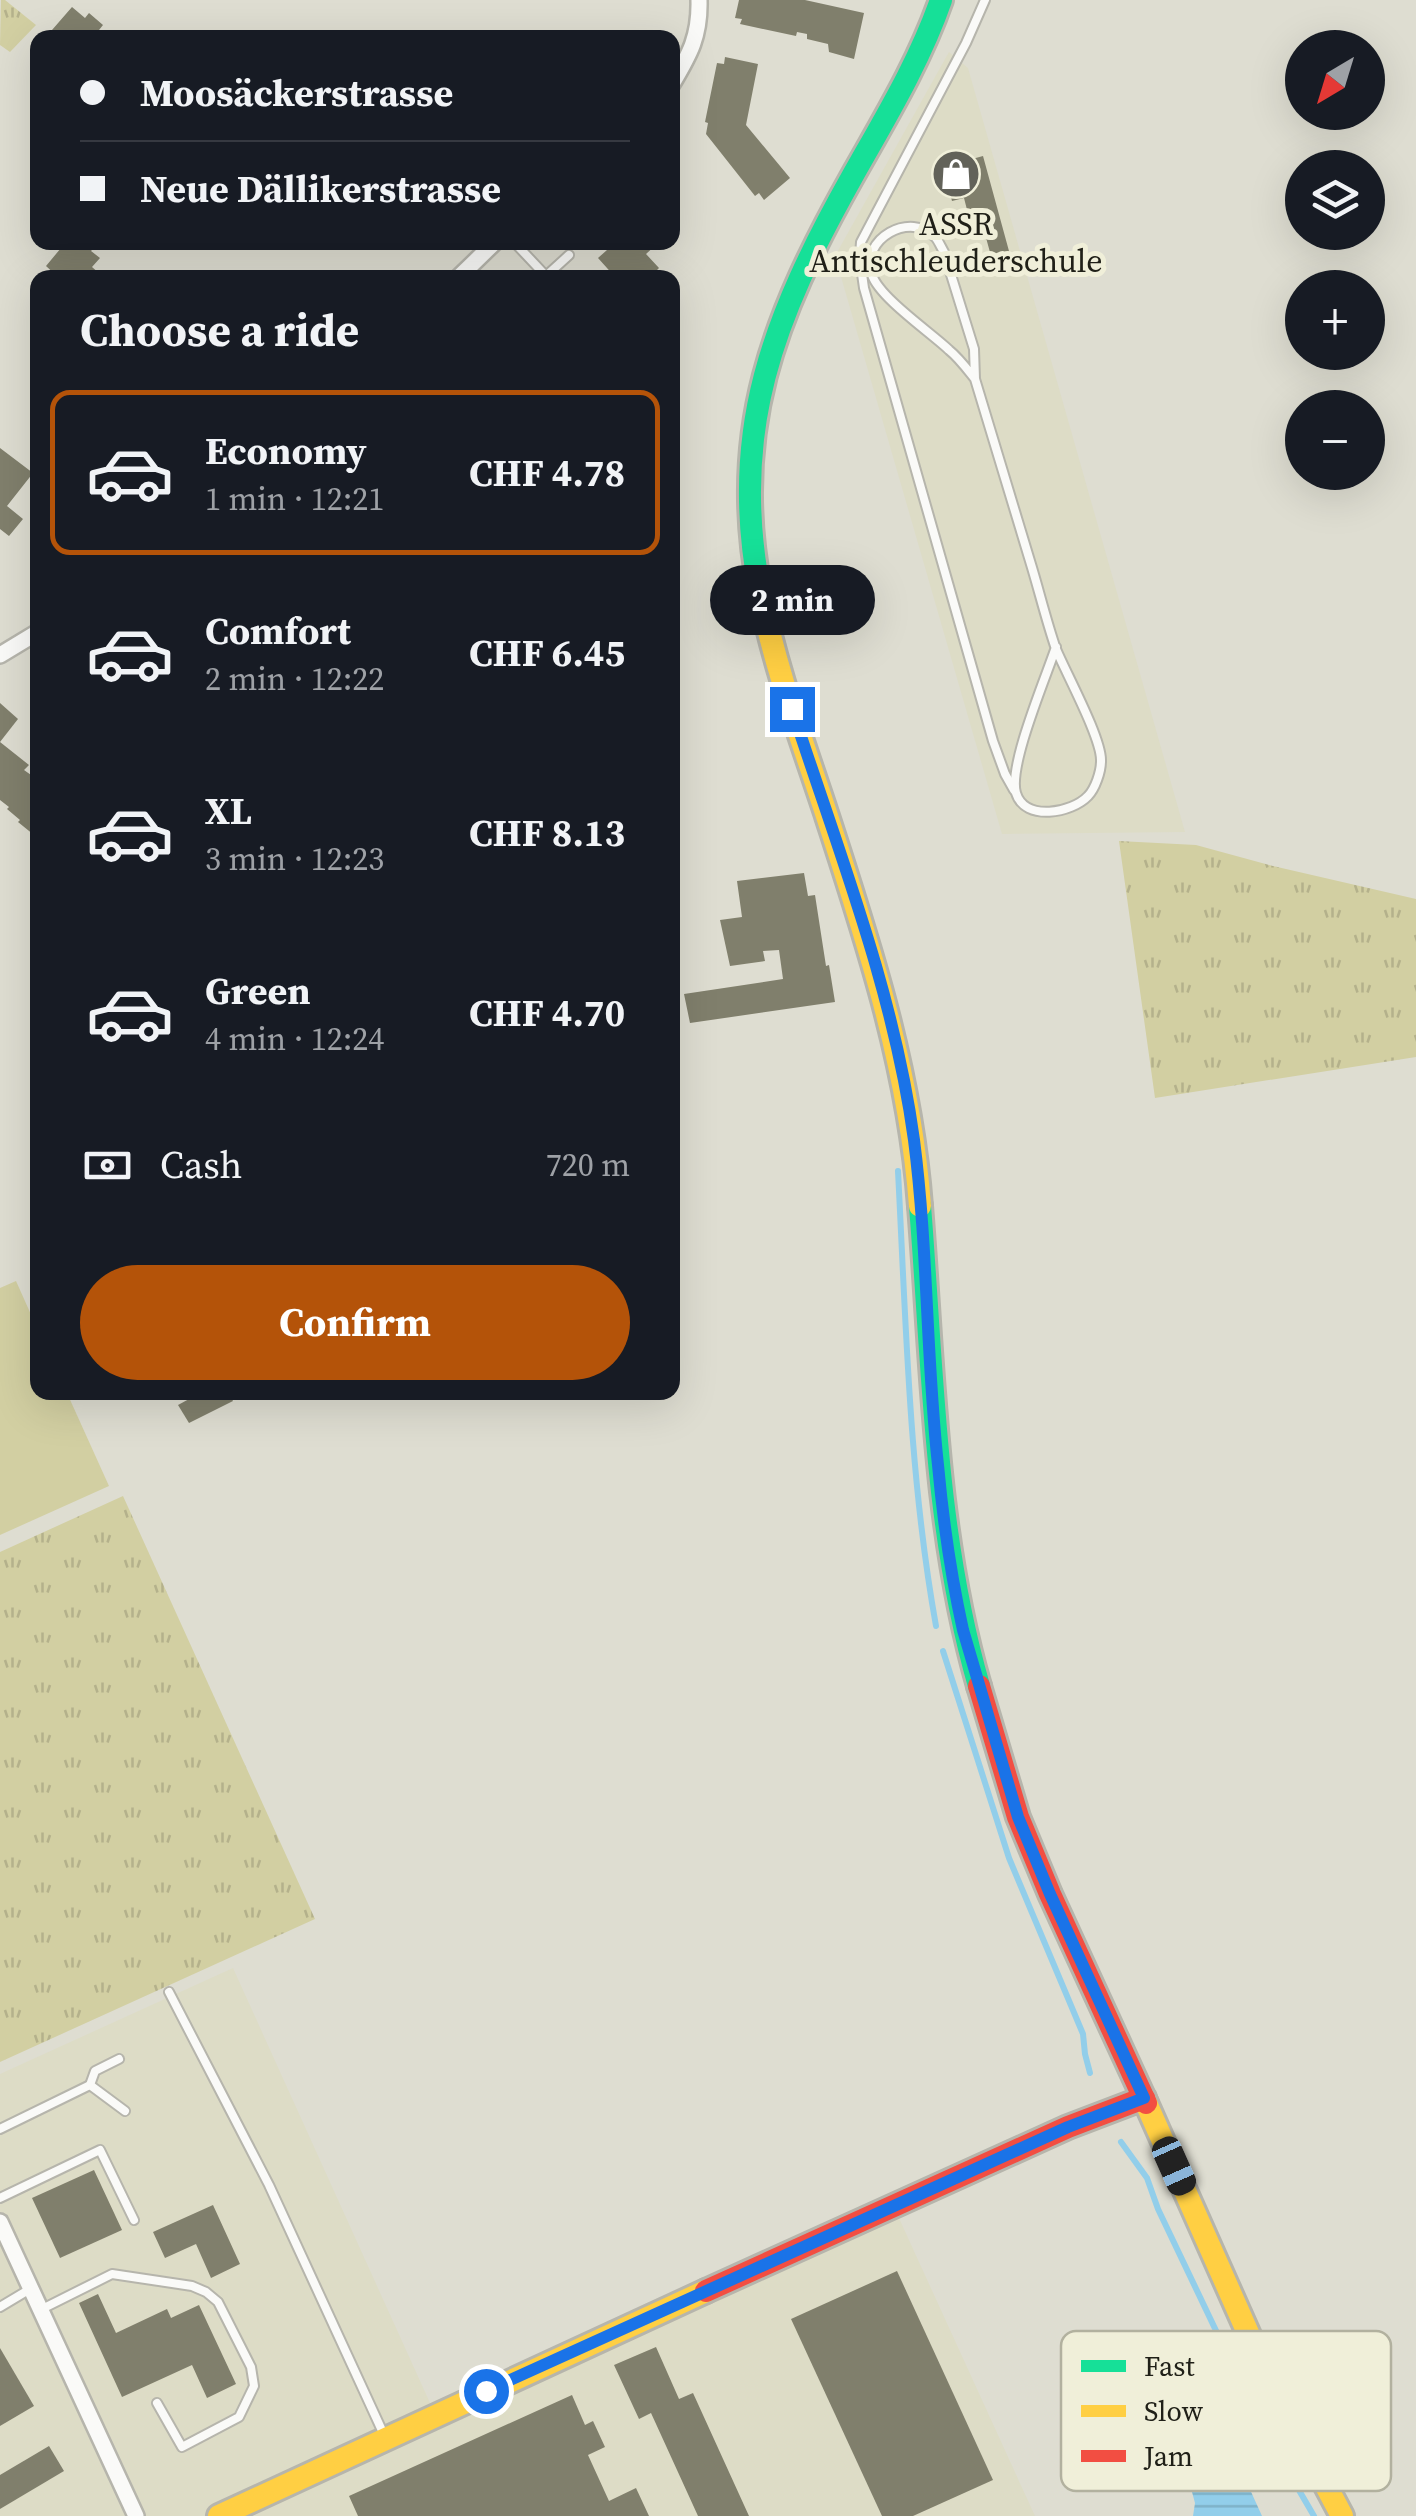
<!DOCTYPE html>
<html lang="en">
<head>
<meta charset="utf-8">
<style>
  body { margin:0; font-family:"Source Serif 4",serif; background:#20242c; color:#f1f3f6; height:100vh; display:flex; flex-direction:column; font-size:38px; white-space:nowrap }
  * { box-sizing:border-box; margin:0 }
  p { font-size:32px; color:#9ea1a6 }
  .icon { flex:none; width:55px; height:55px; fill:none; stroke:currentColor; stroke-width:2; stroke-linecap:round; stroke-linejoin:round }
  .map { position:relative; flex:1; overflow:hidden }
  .drawer { position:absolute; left:30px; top:270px; width:650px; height:1130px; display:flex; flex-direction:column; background:#171b24; border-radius:20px; box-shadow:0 10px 40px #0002 }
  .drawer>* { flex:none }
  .hud { position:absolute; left:30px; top:30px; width:650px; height:220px; border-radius:20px; box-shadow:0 10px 40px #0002; display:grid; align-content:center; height:220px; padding:0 50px; background:#171b24 }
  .needle { width:65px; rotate:218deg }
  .buttons { position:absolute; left:1285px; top:30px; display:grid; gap:20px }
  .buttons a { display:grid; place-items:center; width:100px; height:100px; border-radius:50%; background:#171b24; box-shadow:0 10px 40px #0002; font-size:50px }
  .end { position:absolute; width:45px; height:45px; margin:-22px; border:12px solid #1a73e8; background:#fff; box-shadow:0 0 0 5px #fff }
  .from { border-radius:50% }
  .bubble { position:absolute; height:70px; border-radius:35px; background:#171b24; box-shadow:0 10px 40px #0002; font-size:32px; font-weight:700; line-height:70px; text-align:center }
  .car { position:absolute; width:30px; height:60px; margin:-30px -15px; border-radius:12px; box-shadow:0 0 8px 2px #0007; background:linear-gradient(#222 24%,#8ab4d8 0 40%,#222 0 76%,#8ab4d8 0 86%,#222 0) }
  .hud b { display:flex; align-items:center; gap:35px; height:95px; font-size:38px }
  .hud b+b { border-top:2px solid #363941 }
  .hud i { width:25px; height:25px; background:#f1f3f6 }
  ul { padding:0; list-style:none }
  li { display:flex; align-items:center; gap:30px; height:165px; margin:0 20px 15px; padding:0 30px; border:5px solid transparent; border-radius:20px }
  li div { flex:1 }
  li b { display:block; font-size:38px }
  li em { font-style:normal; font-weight:700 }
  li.on { border-color:#b45309 }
  li>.icon { width:90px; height:90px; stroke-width:1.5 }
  h2 { padding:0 50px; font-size:45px; line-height:120px }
  .pay { display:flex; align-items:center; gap:25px; height:110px; padding:0 50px; font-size:38px }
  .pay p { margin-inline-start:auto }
  .primary-button { display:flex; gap:20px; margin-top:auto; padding:20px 50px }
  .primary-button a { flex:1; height:115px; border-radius:60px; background:#b45309; color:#fff; font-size:40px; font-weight:700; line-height:115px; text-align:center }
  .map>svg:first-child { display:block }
  .built { fill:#dddcc6 }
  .grass { fill:url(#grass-tufts) }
  .pitch { fill:#d2cfa2 }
  .water { fill:url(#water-rules) }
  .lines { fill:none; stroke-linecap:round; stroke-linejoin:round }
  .stream { stroke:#92ceea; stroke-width:6 }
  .building { fill:#807f6c }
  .lane-casing { stroke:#b6b5ac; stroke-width:12 }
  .street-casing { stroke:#b6b5ac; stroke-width:20 }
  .fast-casing { stroke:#b6b5ac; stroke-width:28 }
  .slow-casing { stroke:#b6b5ac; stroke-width:28 }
  .jam-casing { stroke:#b6b5ac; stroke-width:28 }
  .lane { stroke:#fafaf8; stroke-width:8 }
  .street { stroke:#fafaf8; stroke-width:15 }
  .fast { stroke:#16e098; stroke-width:22 }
  .slow { stroke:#ffcf43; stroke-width:22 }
  .jam { stroke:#f24e42; stroke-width:22 }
  .route { stroke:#1a73e8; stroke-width:12 }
  .labels { text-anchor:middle; stroke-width:10; stroke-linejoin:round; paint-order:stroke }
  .poi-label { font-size:32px; fill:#202018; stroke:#f0efd9 }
  .key { fill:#f0efd9; stroke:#b2b19f; stroke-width:2.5 }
  .key-label { font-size:28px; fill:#202018 }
</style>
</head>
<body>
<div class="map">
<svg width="1416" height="2516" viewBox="0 0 1416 2516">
  <defs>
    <pattern id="grass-tufts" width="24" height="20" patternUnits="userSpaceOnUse" patternTransform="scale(2.5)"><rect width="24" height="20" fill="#d2cfa2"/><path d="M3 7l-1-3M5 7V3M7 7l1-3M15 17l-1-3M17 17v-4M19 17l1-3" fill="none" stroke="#b4b18b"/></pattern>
    <pattern id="water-rules" width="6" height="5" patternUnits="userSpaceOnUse" patternTransform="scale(2.5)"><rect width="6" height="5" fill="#92ceea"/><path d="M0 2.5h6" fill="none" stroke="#7eb1c8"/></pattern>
  </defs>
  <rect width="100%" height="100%" fill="#deddd1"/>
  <g class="built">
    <path d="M949 52 968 68 1185 832 1002 834 835 256Z"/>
    <path d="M233 1968 440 2425 898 2216 1035 2516H0V2074Z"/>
  </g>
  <g class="grass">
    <path d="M1 0H5L36 25 10 52 0 45Z"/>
    <path d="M1119 841 1196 845 1273 866 1416 899V1057L1155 1098Z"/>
    <path d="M123 1496 315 1919 0 2062V1552Z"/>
  </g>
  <path class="pitch" d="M16 1281 37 1328 38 1392 67 1393 109 1486 0 1535V1288Z"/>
  <path class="water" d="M1193 2404 1216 2421 1233 2452 1262 2516H1193L1195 2503 1174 2426 1182 2410Z"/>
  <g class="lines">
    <g class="stream">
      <path d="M898 1171C906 1323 909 1476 936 1626"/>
      <path d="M943 1651 1009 1858 1083 2034 1085 2054 1090 2073"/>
      <path d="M1121 2142 1147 2178 1158 2209 1261 2425 1314 2516"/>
    </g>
  </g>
  <g class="building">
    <path d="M739 0H805L864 13 854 59 829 52 828 44 807 39V34L797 32 796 36 740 24 742 19 735 18Z"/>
    <path d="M72 7 85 18 89 13 103 25 95 35 98 38H61L52 30Z"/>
    <path d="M725 57 758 64 746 125 790 178 764 200 759 193 755 196 706 134 708 123 705 122 717 63 724 64Z"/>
    <path d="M983 156 1012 262 994 267 985 234 974 237 964 198 952 201 943 167Z"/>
    <path d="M66 242H99L91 251 100 258 92 267 100 274 97 278H59L46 266Z"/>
    <path d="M616 242H659L646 254 659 268 649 278H616L598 258Z"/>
    <path d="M0 448 33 473 7 506 23 519 9 536 0 529Z"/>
    <path d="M0 703 18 719 0 742Z"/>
    <path d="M0 742 29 765 24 770 38 780V830L34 835 18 822 20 820 7 809 9 807 0 800Z"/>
    <path d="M804 873 808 896 815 895 826 966 829 965 835 1002 690 1023 684 994 783 979 779 950 763 951 765 961 730 966 720 920 742 917 737 881Z"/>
    <path d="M202 1392H228L233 1401 189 1423 178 1405Z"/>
    <path d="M94 2170 122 2230 60 2258 32 2198Z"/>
    <path d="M213 2205 240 2264 211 2278 196 2244 165 2258 153 2232Z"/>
    <path d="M897 2271 993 2480 913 2516H882L791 2319Z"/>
    <path d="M98 2294 116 2333 167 2309 171 2318 199 2305 236 2384 207 2398 192 2365 122 2397 79 2303Z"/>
    <path d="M656 2347 679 2399 693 2393 749 2516H698L651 2413 639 2419 614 2365Z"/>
    <path d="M0 2348 34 2406 0 2426Z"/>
    <path d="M572 2395 585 2425 593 2421 605 2447 588 2455 609 2501 636 2488 649 2516H358L349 2496Z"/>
    <path d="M49 2446 64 2471 0 2509V2475Z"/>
  </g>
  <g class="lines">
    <g class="lane-casing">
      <g id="lane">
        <path d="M514 242 546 276 569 255"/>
        <path d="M868 258 862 274 864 288 993 741 1005 774 1014 790"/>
        <path d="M864 267 860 255 861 242 966 43 985 0"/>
        <path d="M975 379C967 369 959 358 949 350 930 332 880 298 872 275 859 239 911 210 936 238 939 242 941 247 944 252L974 349 975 379C993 440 1012 500 1030 561 1039 590 1046 620 1056 649 1066 673 1102 739 1101 761 1101 772 1095 789 1088 796 1072 813 1025 822 1016 793 1008 766 1046 677 1056 647"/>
        <path d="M169 1992 269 2185 385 2437"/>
        <path d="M90 2085 95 2071 119 2059"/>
        <path d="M0 2129 90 2085 125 2111"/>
        <path d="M0 2198 100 2150 134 2220"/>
        <path d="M0 2307 30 2289"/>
        <path d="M40 2310 112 2274 192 2286 206 2292 218 2302 251 2367 254 2386 239 2417 182 2447 157 2403"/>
      </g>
    </g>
    <g class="street-casing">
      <g id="street">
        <path d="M672 84C690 54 700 36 699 0"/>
        <path d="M458 278 495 242"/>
        <path d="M0 655 38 632"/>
        <path d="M0 2222 136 2516"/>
      </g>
    </g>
    <g class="fast-casing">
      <g id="fast">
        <path d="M760 592C728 431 774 316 852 177 884 120 919 63 941 0"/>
        <path d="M920 1206C933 1367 934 1530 979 1686"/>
      </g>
    </g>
    <g class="slow-casing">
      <g id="slow">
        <path d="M760 592C775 668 802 740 826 813 868 942 910 1070 920 1206"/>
        <path d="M1146 2103 1264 2369 1342 2516"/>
        <path d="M219 2516 706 2291"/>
      </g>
    </g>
    <g class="jam-casing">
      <g id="jam">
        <path d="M979 1686 1018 1817 1050 1894 1146 2103"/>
        <path d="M706 2291 1068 2127 1144 2098"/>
      </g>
    </g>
    <use href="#lane" class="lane"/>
    <use href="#street" class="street"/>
    <use href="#fast" class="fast"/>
    <use href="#slow" class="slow"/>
    <use href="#jam" class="jam"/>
  </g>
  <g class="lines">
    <path class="route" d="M486 2391 1068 2127 1144 2098 1050 1894 1018 1817 963 1630C951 1576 943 1520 938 1465 926 1357 928 1248 914 1140 894 992 838 850 792 709"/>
  </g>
  <defs>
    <g id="shop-disc" transform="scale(2.5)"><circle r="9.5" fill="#626259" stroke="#f0efd9"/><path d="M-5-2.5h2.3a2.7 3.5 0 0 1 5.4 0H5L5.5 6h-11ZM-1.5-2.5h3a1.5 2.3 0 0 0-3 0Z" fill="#fff"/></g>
  </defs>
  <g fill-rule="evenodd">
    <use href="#shop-disc" x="956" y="174"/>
  </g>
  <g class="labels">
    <g class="poi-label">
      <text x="956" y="235">ASSR<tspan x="956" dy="37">Antischleuderschule</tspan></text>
    </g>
  </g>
  <rect x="1061" y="2331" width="330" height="160" rx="15" class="key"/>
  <rect x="1081" y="2360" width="45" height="12" fill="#16e098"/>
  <rect x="1081" y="2405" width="45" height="12" fill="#ffcf43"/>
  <rect x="1081" y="2450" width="45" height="12" fill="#f24e42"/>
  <g class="key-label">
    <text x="1144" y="2376">Fast</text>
    <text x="1144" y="2421">Slow</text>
    <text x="1144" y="2466">Jam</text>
  </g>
</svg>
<div class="buttons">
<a><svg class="needle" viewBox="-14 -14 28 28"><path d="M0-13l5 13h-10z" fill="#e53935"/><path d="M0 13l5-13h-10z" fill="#9ea1a6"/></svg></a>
<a><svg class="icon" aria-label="layers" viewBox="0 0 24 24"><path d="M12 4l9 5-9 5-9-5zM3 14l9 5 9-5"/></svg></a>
<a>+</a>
<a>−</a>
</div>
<i class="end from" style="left:486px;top:2391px"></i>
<i class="end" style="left:792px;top:709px"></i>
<div class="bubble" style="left:710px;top:565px;width:165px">2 min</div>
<i class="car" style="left:1174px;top:2166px;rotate:156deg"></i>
<div class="hud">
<b><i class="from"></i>Moosäckerstrasse</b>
<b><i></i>Neue Dällikerstrasse</b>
</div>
<section class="drawer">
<h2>Choose a ride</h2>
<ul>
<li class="on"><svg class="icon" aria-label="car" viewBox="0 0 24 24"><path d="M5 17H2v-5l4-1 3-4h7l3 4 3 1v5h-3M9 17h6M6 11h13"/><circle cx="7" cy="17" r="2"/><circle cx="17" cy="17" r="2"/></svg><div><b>Economy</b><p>1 min · 12:21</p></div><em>CHF 4.78</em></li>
<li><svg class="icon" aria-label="car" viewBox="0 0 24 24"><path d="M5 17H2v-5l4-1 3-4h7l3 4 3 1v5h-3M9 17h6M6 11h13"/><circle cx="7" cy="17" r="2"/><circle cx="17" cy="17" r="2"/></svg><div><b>Comfort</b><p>2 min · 12:22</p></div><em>CHF 6.45</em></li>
<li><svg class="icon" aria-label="car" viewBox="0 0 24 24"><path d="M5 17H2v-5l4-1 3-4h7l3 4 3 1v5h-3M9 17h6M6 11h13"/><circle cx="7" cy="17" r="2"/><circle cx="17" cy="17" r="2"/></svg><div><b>XL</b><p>3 min · 12:23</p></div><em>CHF 8.13</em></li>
<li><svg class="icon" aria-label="car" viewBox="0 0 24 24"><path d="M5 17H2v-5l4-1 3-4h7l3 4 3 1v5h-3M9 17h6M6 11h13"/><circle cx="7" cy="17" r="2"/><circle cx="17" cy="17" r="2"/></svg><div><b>Green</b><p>4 min · 12:24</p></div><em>CHF 4.70</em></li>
</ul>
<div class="pay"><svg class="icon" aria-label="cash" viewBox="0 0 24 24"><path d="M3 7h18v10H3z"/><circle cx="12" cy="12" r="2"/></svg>Cash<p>720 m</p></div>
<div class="primary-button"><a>Confirm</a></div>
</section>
</div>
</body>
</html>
